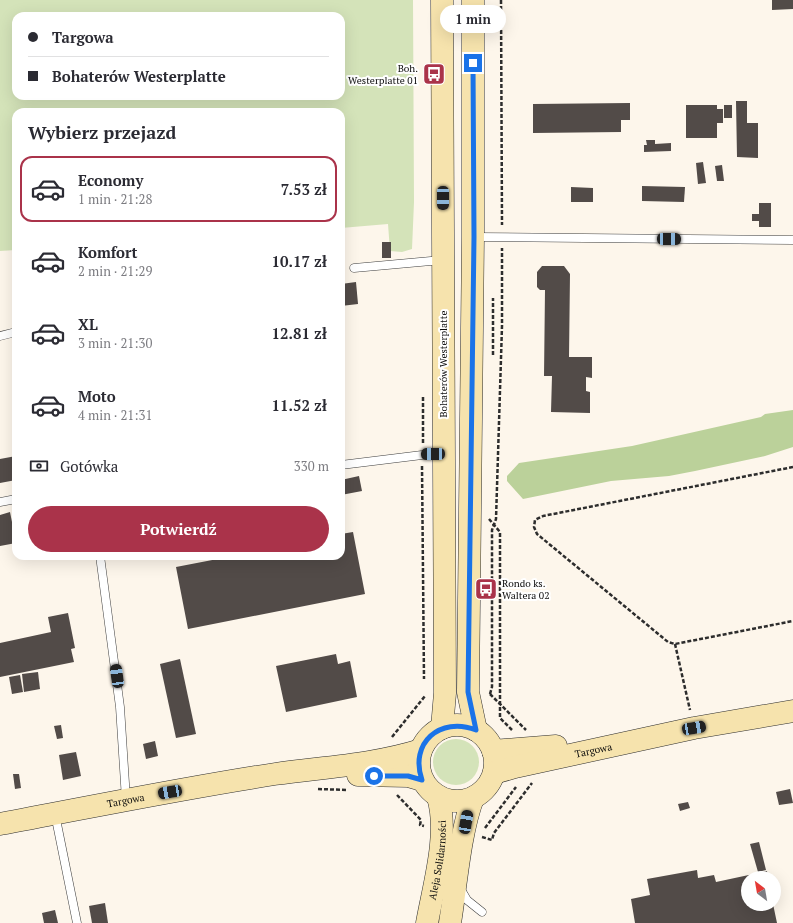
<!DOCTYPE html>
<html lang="pl">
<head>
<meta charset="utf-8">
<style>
  body { margin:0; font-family:"PT Serif",serif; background:#f2f2f3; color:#2b2b33; height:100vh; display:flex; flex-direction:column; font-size:15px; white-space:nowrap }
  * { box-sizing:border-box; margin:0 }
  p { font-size:13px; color:#7c7c81 }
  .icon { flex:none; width:22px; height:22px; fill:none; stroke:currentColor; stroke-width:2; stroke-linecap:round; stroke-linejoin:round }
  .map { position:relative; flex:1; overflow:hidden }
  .side { position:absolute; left:12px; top:108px; width:333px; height:452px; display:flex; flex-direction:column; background:#fff; border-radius:12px; box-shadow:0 4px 16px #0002 }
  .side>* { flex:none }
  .guide { position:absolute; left:12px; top:12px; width:333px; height:88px; border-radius:12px; box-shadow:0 4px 16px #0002; display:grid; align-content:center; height:88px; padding:0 16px; background:#fff }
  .needle { width:26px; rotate:329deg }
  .controls { position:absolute; left:741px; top:871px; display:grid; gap:8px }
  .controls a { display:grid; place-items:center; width:40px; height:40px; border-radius:50%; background:#fff; box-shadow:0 4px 16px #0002; font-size:20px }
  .end { position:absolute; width:18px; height:18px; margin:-9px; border:5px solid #1a73e8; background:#fff; box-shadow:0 0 0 2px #fff }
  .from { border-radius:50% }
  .bubble { position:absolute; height:28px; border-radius:14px; background:#fff; box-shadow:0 4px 16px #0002; font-size:13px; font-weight:700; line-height:28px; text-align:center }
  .car { position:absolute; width:12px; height:24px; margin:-12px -6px; border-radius:5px; box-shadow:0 0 3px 1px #0007; background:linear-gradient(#222 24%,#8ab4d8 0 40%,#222 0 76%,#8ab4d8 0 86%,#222 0) }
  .guide b { display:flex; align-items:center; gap:14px; height:38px; font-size:15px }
  .guide b+b { border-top:1px solid #e1e1e2 }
  .guide i { width:10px; height:10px; background:#2b2b33 }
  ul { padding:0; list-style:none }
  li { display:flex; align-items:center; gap:12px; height:66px; margin:0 8px 6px; padding:0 8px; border:2px solid transparent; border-radius:12px }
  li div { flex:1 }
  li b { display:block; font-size:15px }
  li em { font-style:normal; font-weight:700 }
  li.current { border-color:#aa334a }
  li>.icon { width:36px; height:36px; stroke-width:1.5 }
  h2 { padding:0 16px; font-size:18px; line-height:48px }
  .pay { display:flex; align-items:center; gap:10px; height:44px; padding:0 16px; font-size:15px }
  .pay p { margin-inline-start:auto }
  .primary-button { display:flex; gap:8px; margin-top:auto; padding:8px 16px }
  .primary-button a { flex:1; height:46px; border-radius:24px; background:#aa334a; color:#fff; font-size:16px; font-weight:700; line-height:46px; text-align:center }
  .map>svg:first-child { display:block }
  .green { fill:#d4e3b9; fill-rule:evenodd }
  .forest { fill:#bbd19a }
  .building { fill:#524b48 }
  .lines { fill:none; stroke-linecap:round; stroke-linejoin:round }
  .lane-casing { stroke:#3e3e3e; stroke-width:9 }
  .secondary-casing { stroke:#2d2d2d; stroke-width:23 }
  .path { stroke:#2d2d2d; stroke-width:2.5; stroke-dasharray:4 2; stroke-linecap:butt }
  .lane { stroke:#fff; stroke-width:8 }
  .secondary { stroke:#f6e3ad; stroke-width:22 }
  .route { stroke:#1a73e8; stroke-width:5 }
  .labels { text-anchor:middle; stroke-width:4; stroke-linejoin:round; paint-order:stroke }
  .poi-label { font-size:10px; fill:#0b0b0b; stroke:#fff; text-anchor:end }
  .street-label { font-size:10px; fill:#0b0b0b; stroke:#fff }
</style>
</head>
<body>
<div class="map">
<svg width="793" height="923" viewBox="0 0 793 923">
  <rect width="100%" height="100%" fill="#fdf6eb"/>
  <g class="green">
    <path d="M0 0H413L414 202 412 249 402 252 390 251 388 224 341 228V112H16V250L0 251ZM16 16H341V96H16Z"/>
    <circle cx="456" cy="762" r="23"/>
  </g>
  <path class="forest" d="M793 410V447L765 456 695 471 669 476 611 481 523 499 507 481V476L519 463 632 446 761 417 765 414Z"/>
  <g class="building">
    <path d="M772 0H793V9L772 10Z"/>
    <path d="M736 101H747V123H758V158L737 157Z"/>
    <path d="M630 103V120H621V132L533 133V104Z"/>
    <path d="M686 105H717V109H723V123H717V138H686Z"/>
    <rect x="724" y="105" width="8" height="13"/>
    <path d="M646 140H655V144L671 143V151L644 152V145H647Z"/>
    <path d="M703 162 706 183 698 184 696 163Z"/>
    <path d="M722 165 724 181H717L715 166Z"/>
    <path d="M642 186 685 187 684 202 642 201Z"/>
    <path d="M571 187 593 188V202H571Z"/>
    <path d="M759 203H771V227H759V221H752V214H759Z"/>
    <rect x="382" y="242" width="9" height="16"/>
    <path d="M542 266H564L570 274 569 357H592V378L586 377V391L590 392V413L551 412 552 376H544L545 290H540L537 287V272Z"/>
    <path d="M356 282 358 304 341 306V284Z"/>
    <path d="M16 456V480L0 483V459Z"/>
    <path d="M359 476 362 491 341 495V480Z"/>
    <path d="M10 512 13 527 16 526V543L0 546V515Z"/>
    <path d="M353 532 365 594 188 629 176 567 233 556H341V534Z"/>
    <path d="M68 613 75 648 71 649 74 662 0 677V643L51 632 48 617Z"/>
    <path d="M336 654 338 664 350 661 357 697 286 712 276 666Z"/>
    <path d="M180 659 196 734 176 738 160 664Z"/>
    <path d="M38 672 40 689 24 692 22 674Z"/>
    <path d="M20 675 23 692 12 694 9 677Z"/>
    <path d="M61 725 63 738 57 739 54 726Z"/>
    <path d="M155 741 158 756 146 759 143 744Z"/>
    <path d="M76 752 81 776 63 780 59 755Z"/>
    <path d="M13 774H19L21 788 15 789Z"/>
    <path d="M790 789 793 803 779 805 776 792Z"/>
    <path d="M688 802 690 808 680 811 678 804Z"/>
    <path d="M759 842 766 870 758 872 750 844Z"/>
    <path d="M697 870 698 878 714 875 716 882 767 871 768 878H748V904H773L777 923H635L631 899 650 895 647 879Z"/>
    <path d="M105 903 108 923H92L89 906Z"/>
    <path d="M55 910 58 923H44L42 913Z"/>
  </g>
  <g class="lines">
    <g class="lane-casing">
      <g id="lane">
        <path d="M474 237 793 240"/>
        <path d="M354 268 442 260"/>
        <path d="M0 336 16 332"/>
        <path d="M341 465 422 455 443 454"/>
        <path d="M0 502 16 499"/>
        <path d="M100 556 120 707 126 799"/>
        <path d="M55 814 77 923"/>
        <path d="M460 888 467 900 482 912"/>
      </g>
    </g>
    <g class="secondary-casing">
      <g id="secondary">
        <path d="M473 0V237L468 692 476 730"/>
        <circle cx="457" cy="763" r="38"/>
        <path d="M442 728 445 693 442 0"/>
        <path d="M493 751 556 746"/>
        <path id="s1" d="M494 773 515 767 694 728 793 711"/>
        <path d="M358 775 408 776 422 780"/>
        <path id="s2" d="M0 824C91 807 183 788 275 774 324 767 373 765 421 750"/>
        <path id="s3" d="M427 923C434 884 449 834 438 797"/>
        <path d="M450 923C456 886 460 832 473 798"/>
      </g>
    </g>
    <g class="path">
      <path d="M501 0 502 225"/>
      <path d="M493 355V298"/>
      <path d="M423 443V396"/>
      <path d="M422 466 424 679"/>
      <path d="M793 467 543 516 535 520 534 527 537 534 668 642 675 644 793 621"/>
      <path d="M489 519 500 532V718L512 730"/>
      <path d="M675 644 690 710"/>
      <path d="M490 694 492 687V530L496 519 502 326V248"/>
      <path d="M490 694 526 730"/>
      <path d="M392 737 425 696"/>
      <path d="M318 789 347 790"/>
      <path d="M397 795 421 820 420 825 424 826"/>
      <path d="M485 828 516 787"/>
      <path d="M482 837 492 840 494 833 532 783"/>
    </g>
    <use href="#lane" class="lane"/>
    <use href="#secondary" class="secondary"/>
  </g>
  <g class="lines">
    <path class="route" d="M374 776H408L422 780C409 743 440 716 476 730L468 692 474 237 473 63"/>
  </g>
  <defs>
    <g id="bus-square" transform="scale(1.15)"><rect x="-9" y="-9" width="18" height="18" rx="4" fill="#aa334a" stroke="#fff"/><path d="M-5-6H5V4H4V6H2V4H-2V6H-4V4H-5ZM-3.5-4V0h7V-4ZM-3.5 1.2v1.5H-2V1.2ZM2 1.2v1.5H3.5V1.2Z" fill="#fff"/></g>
  </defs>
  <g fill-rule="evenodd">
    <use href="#bus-square" x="434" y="74"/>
    <use href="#bus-square" x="486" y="589"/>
  </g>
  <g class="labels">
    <g class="poi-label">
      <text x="418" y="72">Boh.<tspan x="418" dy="12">Westerplatte 01</tspan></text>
      <text x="502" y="587" text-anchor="start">Rondo ks.<tspan x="502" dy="12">Waltera 02</tspan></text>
    </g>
    <g class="street-label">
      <text transform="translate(443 364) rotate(-90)" y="4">Bohaterów Westerplatte</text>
      <text dy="4" stroke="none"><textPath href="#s1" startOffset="102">Targowa</textPath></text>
      <text dy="4" stroke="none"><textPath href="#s2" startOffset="128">Targowa</textPath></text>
      <text dy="4" stroke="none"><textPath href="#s3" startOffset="64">Aleja Solidarności</textPath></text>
    </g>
  </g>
</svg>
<div class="controls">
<a><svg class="needle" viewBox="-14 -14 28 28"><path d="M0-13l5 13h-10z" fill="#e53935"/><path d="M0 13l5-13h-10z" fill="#7c7c81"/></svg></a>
</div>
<i class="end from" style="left:374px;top:776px"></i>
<i class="end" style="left:473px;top:63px"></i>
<div class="bubble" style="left:440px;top:5px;width:66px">1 min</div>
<i class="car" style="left:443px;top:198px;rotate:180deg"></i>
<i class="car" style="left:669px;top:239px;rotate:91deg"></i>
<i class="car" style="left:433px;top:454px;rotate:269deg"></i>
<i class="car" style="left:117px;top:676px;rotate:352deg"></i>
<i class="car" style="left:694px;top:728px;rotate:80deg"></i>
<i class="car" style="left:170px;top:792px;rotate:260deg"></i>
<i class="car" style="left:466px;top:822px;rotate:10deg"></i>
<div class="guide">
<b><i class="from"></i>Targowa</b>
<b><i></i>Bohaterów Westerplatte</b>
</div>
<section class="side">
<h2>Wybierz przejazd</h2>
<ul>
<li class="current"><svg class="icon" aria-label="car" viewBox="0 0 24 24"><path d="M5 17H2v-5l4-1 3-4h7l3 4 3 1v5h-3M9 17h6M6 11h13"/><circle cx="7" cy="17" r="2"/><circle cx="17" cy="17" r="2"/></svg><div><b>Economy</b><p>1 min · 21:28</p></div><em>7.53 zł</em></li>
<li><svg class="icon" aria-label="car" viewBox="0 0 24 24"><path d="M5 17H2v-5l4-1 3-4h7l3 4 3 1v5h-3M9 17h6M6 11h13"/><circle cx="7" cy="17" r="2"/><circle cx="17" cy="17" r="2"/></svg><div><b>Komfort</b><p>2 min · 21:29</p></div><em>10.17 zł</em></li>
<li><svg class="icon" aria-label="car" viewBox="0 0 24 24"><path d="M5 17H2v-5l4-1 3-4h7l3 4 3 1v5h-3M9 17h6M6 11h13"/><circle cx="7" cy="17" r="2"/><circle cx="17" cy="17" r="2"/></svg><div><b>XL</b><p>3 min · 21:30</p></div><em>12.81 zł</em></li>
<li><svg class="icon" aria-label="car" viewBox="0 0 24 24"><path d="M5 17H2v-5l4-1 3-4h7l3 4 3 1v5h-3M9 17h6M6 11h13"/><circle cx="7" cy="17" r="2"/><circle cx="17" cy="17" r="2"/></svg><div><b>Moto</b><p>4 min · 21:31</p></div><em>11.52 zł</em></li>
</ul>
<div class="pay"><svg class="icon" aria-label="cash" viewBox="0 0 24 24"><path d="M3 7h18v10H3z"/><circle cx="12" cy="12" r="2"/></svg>Gotówka<p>330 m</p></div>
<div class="primary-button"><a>Potwierdź</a></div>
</section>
</div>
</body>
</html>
